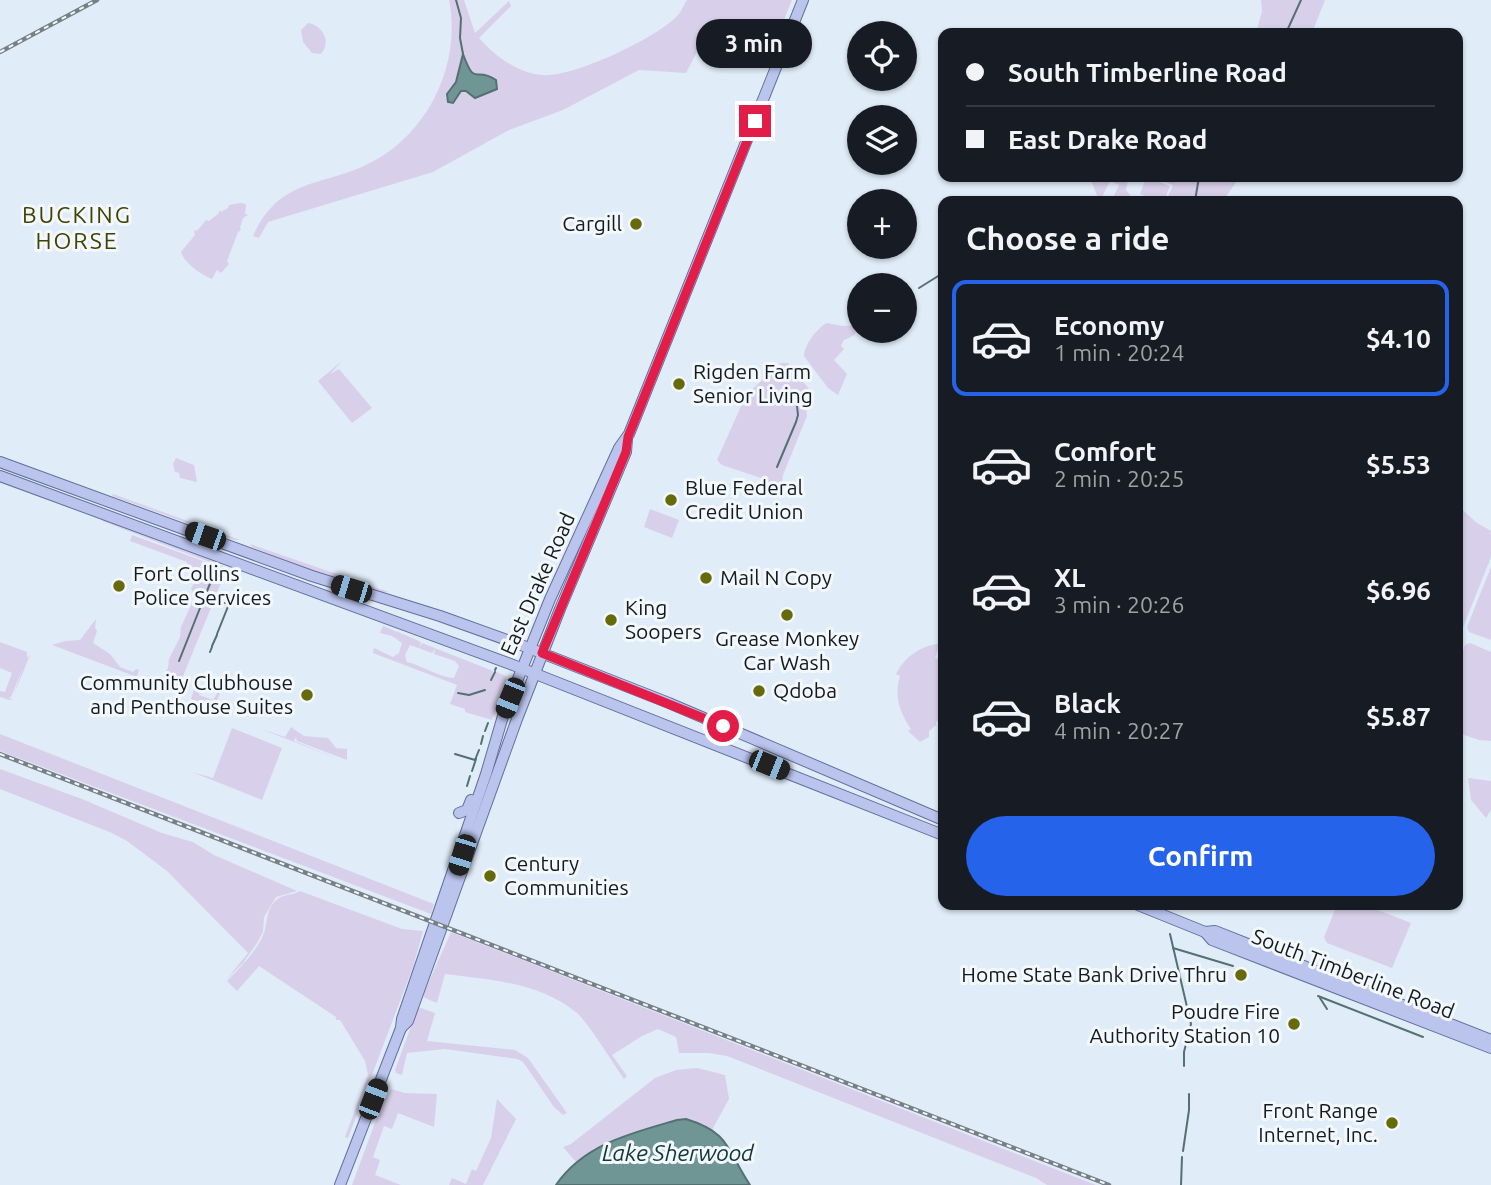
<!DOCTYPE html>
<html lang="en">
<head>
<meta charset="utf-8">
<style>
  body { margin:0; font-family:Ubuntu,sans-serif; background:#20242c; color:#f1f3f6; height:100vh; display:flex; flex-direction:column; font-size:26px; white-space:nowrap }
  * { box-sizing:border-box; margin:0 }
  p { font-size:23px; color:#9ea1a6 }
  .icon { flex:none; width:38px; height:38px; fill:none; stroke:currentColor; stroke-width:2; stroke-linecap:round; stroke-linejoin:round }
  .map { position:relative; flex:1; overflow:hidden }
  .sheet { position:absolute; left:938px; top:196px; width:525px; height:714px; display:flex; flex-direction:column; background:#171b24; border-radius:14px; box-shadow:0 2px 5px #0004 }
  .sheet>* { flex:none }
  .hud { position:absolute; left:938px; top:28px; width:525px; height:154px; border-radius:14px; box-shadow:0 2px 5px #0004; display:grid; align-content:center; height:154px; padding:0 28px; background:#171b24 }
  .buttons { position:absolute; left:847px; top:21px; display:grid; gap:14px }
  .buttons a { display:grid; place-items:center; width:70px; height:70px; border-radius:50%; background:#171b24; box-shadow:0 2px 5px #0004; font-size:35px }
  .end { position:absolute; width:32px; height:32px; margin:-16px; border:9px solid #e11d48; background:#fff; box-shadow:0 0 0 4px #fff }
  .from { border-radius:50% }
  .bubble { position:absolute; height:49px; border-radius:24px; background:#171b24; box-shadow:0 2px 5px #0004; font-size:23px; font-weight:700; line-height:49px; text-align:center }
  .car { position:absolute; width:21px; height:42px; margin:-21px -10px; border-radius:9px; box-shadow:0 0 5px 2px #0007; background:linear-gradient(#222 24%,#8ab4d8 0 40%,#222 0 76%,#8ab4d8 0 86%,#222 0) }
  .hud b { display:flex; align-items:center; gap:24px; height:66px; font-size:26px }
  .hud b+b { border-top:2px solid #363941 }
  .hud i { width:18px; height:18px; background:#f1f3f6 }
  ul { padding:0; list-style:none }
  li { display:flex; align-items:center; gap:21px; height:116px; margin:0 14px 10px; padding:0 14px; border:4px solid transparent; border-radius:14px }
  li div { flex:1 }
  li b { display:block; font-size:26px }
  li em { font-style:normal; font-weight:700 }
  li.on { border-color:#2563eb }
  li>.icon { width:63px; height:63px; stroke-width:1.5 }
  h2 { padding:0 28px; font-size:32px; line-height:84px }
  .action { display:flex; gap:14px; margin-top:auto; padding:14px 28px }
  .action a { flex:1; height:80px; border-radius:42px; background:#2563eb; color:#fff; font-size:28px; font-weight:700; line-height:80px; text-align:center }
  .map>svg:first-child { display:block }
  .green { fill:#d8d0ea; fill-rule:evenodd }
  .water { fill:#6f9694; stroke:#547171; stroke-width:2 }
  .lines { fill:none; stroke-linecap:round; stroke-linejoin:round }
  .stream { stroke:#547171; stroke-width:2 }
  .major-casing { stroke:#636f9d; stroke-width:12 }
  .major { stroke:#bac4ed; stroke-width:10 }
  .rail-casing { stroke:#777f87; stroke-width:4.5 }
  .rail { stroke:#f3f8fd; stroke-width:2; stroke-dasharray:5; stroke-linecap:butt }
  .route { stroke:#e11d48; stroke-width:9 }
  .poi-dot { fill:#666a0b; stroke:#f3f8fd; stroke-width:2.5 }
  .labels { text-anchor:middle; stroke-width:6; stroke-linejoin:round; paint-order:stroke }
  .poi-label { font-size:21px; fill:#161a1e; stroke:#f3f8fd; text-anchor:start }
  .street-label { font-size:21px; fill:#161a1e; stroke:#f3f8fd }
  .neighbourhood-label { font-size:23px; letter-spacing:2px; fill:#404202; stroke:#f3f8fd }
  .water-label { font-size:23px; font-style:italic; fill:#113837; stroke:#f3f8fd }
</style>
</head>
<body>
<div class="map">
<svg width="1491" height="1185" viewBox="0 0 1491 1185">
  <rect width="100%" height="100%" fill="#e0ecf8"/>
  <g class="green">
    <path d="M449 0H464L475 33 509 1 511 6 479 38C495 56 517 73 542 75 573 78 659 37 679 14 682 10 684 4 687 0H792L772 49 710 27 686 73 639 70 563 110 509 130 433 172 268 222 259 238 253 236C279 179 318 187 366 165 427 137 462 65 449 0Z"/>
    <path d="M1261 0H1325L1312 33H1256L1262 11Z"/>
    <path d="M308 23C322 25 332 41 321 54L312 53 303 42 301 30Z"/>
    <path d="M1094 177H1115L1128 181 1126 190 1131 196 1129 199 1107 201 1112 200 1119 185 1111 181V179L1103 195 1104 201 1099 200 1092 183Z"/>
    <path d="M1146 177 1170 186 1164 201H1157L1140 194Z"/>
    <path d="M1152 177H1228L1236 182 1223 201H1166L1173 185Z"/>
    <path d="M240 203 246 204 245 214 248 215 243 218 240 228 241 230 238 232 227 261 229 264 221 273 217 270 212 279C202 275 184 263 181 252L195 235 194 231 198 230 206 220 209 221 218 214 220 210 221 212 228 208 229 205Z"/>
    <path d="M827 323 842 326 856 325C859 335 851 337 844 340L841 346 844 349 834 360 847 374 838 395 828 388 804 356C805 344 817 328 827 323Z"/>
    <path d="M342 361 330 374 339 369 372 408 352 423 318 381Z"/>
    <path d="M781 363H788L809 389 804 395 807 416 783 475 782 484 776 486 761 478 722 465 717 460 746 395Z"/>
    <path d="M176 458 194 465 197 482 180 478 179 473 175 472 173 464Z"/>
    <path d="M113 494 240 540H234L121 499 112 496Z"/>
    <path d="M1458 506 1477 523 1491 531V557L1458 640Z"/>
    <path d="M650 509 679 520 672 538 644 527Z"/>
    <path d="M103 518 229 565 212 563 102 521Z"/>
    <path d="M132 535 203 561 199 569 187 565V562L130 541Z"/>
    <path d="M250 544 389 592C372 596 275 556 252 547Z"/>
    <path d="M204 561 227 568 214 600 193 592 191 589Z"/>
    <path d="M1491 567V640L1469 632 1467 627Z"/>
    <path d="M192 603 202 606 207 605 211 608 176 693 144 680 145 677 160 682 168 668 169 659 180 637 181 627Z"/>
    <path d="M96 619 95 628 97 631 93 643 110 654 120 667 133 672 136 669 139 670 137 677 52 645 65 641 80 640Z"/>
    <path d="M383 626 395 631V634L396 631 421 642 420 647 422 643 493 671 491 680 496 672 506 676 507 681 492 720 465 712V709L450 704 457 685 373 653 374 648 393 657 399 653 402 643 392 636 380 633ZM410 645 432 653 435 649 434 654 455 661 459 666 454 678C442 678 420 665 407 662L405 655Z"/>
    <path d="M0 642 27 652V658L30 655 13 697 23 668 11 697 8 698 13 699 10 700 0 697V691L5 692 12 673 0 668Z"/>
    <path d="M943 643V651L938 649 935 658 941 660 943 655V723L936 721V725L929 731V737L920 742 908 731 911 729C899 711 894 696 900 676L896 674C906 655 922 645 943 643Z"/>
    <path d="M1470 643 1491 652V741L1479 740 1458 733V665L1465 645Z"/>
    <path d="M221 678 225 680 214 708 191 699 196 683 202 686 199 695 213 700 217 694Z"/>
    <path d="M291 727 304 736 328 738 336 748 347 749V760L297 741 296 737 294 741 338 759 261 729 285 737Z"/>
    <path d="M232 728 282 748 262 800 192 772 213 778Z"/>
    <path d="M0 734 434 904 431 914 0 751Z"/>
    <path d="M0 769 82 799 162 833 193 842 214 855 297 891 276 897 264 917 263 932 257 943 243 963 226 980 248 953 167 871 127 841 112 833 0 789Z"/>
    <path d="M1468 778 1491 781V810L1486 818 1471 800Z"/>
    <path d="M300 891 402 929 423 931 413 967 348 1138 345 1137 368 1075 365 1061 340 1020H336V1017L259 966 237 991 227 981C240 967 253 955 262 938 269 924 264 908 279 898 286 894 294 895 300 891Z"/>
    <path d="M1337 905H1365L1411 923 1392 968 1327 943 1324 937Z"/>
    <path d="M451 932 1060 1171 1096 1185H1047L1036 1178 727 1056 709 1053H679L676 1037 658 1029 642 1036 612 1055 627 1076 624 1079C612 1062 590 1025 577 1013 539 982 492 980 445 974L437 1003 425 998 423 995Z"/>
    <path d="M421 1008 435 1013 427 1041 515 1050 528 1058 567 1113 563 1115 554 1107 523 1062 517 1059 445 1049 407 1053 402 1075 396 1073 395 1070 417 1010Z"/>
    <path d="M697 1068 725 1075 729 1099 712 1130 705 1125 686 1119 592 1151 577 1163 563 1147 571 1144 655 1078 676 1070Z"/>
    <path d="M391 1089 405 1093 437 1094 434 1127 398 1113 392 1129 384 1126 373 1157 380 1160 375 1175 401 1185H352L383 1101Z"/>
    <path d="M497 1099 516 1119 483 1185H449L452 1178 466 1184 472 1169 476 1171 491 1138Z"/>
  </g>
  <g class="water">
    <path d="M463 54C476 89 474 65 496 80L497 89 475 98 466 91H461L453 103 448 102 447 94 456 82Z"/>
    <path d="M686 1119C731 1133 726 1149 750 1185H556C584 1144 632 1133 677 1120Z"/>
  </g>
  <g class="lines">
    <g class="stream">
      <path d="M456 0 461 18 460 38 463 54"/>
      <path d="M1286 33 1301 0"/>
      <path d="M1195 201 1199 177"/>
      <path d="M919 288 943 273"/>
      <path d="M777 467 796 422 798 415 796 397"/>
      <path d="M207 591 212 579"/>
      <path d="M225 603H226"/>
      <path d="M227 604 233 605"/>
      <path d="M217 634 229 604"/>
      <path d="M212 646 217 635"/>
      <path d="M210 652 212 647"/>
      <path d="M179 661 200 608"/>
      <path d="M495 670 496 668"/>
      <path d="M491 680 495 672"/>
      <path d="M458 693 469 695 485 690"/>
      <path d="M485 731 488 723"/>
      <path d="M481 744 483 736"/>
      <path d="M455 754 475 760 479 750"/>
      <path d="M472 771 476 759"/>
      <path d="M467 786 470 776"/>
      <path d="M1170 934 1191 1024 1184 1052V1066"/>
      <path d="M1173 948 1233 966"/>
      <path d="M1318 996 1423 1037"/>
      <path d="M1320 998 1327 1009"/>
      <path d="M1183 1151 1189 1110V1094"/>
      <path d="M1181 1185 1182 1157"/>
    </g>
    <g class="major-casing">
      <g id="major">
        <path d="M0 462 312 576 440 616 521 645 669 703 943 820"/>
        <path d="M0 476 513 665 943 835"/>
        <path d="M459 813 467 810 471 800"/>
        <path d="M1138 905 1205 932 1215 931 1491 1040"/>
        <path d="M1205 932 1212 940 1491 1048"/>
        <path d="M401 1028 408 1021 517 719 560 609 626 452 627 439"/>
        <path d="M340 1185 401 1028 402 1019 486 774 503 716 550 599 619 448 629 434 803 0"/>
      </g>
    </g>
    <use href="#major" class="major"/>
    <g class="rail-casing">
      <g id="rail">
        <path d="M0 52 97 0"/>
        <path d="M0 754 1109 1185"/>
      </g>
    </g>
    <use href="#rail" class="rail"/>
  </g>
  <g class="lines">
    <path class="route" d="M723 726 542 653 626 452 628 437 755 121"/>
  </g>
  <g class="poi-dot">
    <circle cx="636" cy="224" r="7"/>
    <circle cx="679" cy="384" r="7"/>
    <circle cx="671" cy="500" r="7"/>
    <circle cx="706" cy="578" r="7"/>
    <circle cx="119" cy="586" r="7"/>
    <circle cx="787" cy="615" r="7"/>
    <circle cx="611" cy="620" r="7"/>
    <circle cx="759" cy="691" r="7"/>
    <circle cx="307" cy="695" r="7"/>
    <circle cx="490" cy="876" r="7"/>
    <circle cx="1241" cy="975" r="7"/>
    <circle cx="1294" cy="1024" r="7"/>
    <circle cx="1392" cy="1123" r="7"/>
  </g>
  <g class="labels">
    <g class="poi-label">
      <text x="622" y="231" text-anchor="end">Cargill</text>
      <text x="693" y="379">Rigden Farm<tspan x="693" dy="24">Senior Living</tspan></text>
      <text x="685" y="495">Blue Federal<tspan x="685" dy="24">Credit Union</tspan></text>
      <text x="133" y="581">Fort Collins<tspan x="133" dy="24">Police Services</tspan></text>
      <text x="720" y="585">Mail N Copy</text>
      <text x="625" y="615">King<tspan x="625" dy="24">Soopers</tspan></text>
      <text x="787" y="646" text-anchor="middle">Grease Monkey<tspan x="787" dy="24">Car Wash</tspan></text>
      <text x="293" y="690" text-anchor="end">Community Clubhouse<tspan x="293" dy="24">and Penthouse Suites</tspan></text>
      <text x="773" y="698">Qdoba</text>
      <text x="504" y="871">Century<tspan x="504" dy="24">Communities</tspan></text>
      <text x="1227" y="982" text-anchor="end">Home State Bank Drive Thru</text>
      <text x="1280" y="1019" text-anchor="end">Poudre Fire<tspan x="1280" dy="24">Authority Station 10</tspan></text>
      <text x="1378" y="1118" text-anchor="end">Front Range<tspan x="1378" dy="24">Internet, Inc.</tspan></text>
    </g>
    <g class="street-label">
      <text transform="translate(538 584) rotate(-66)" y="7">East Drake Road</text>
      <text transform="translate(1353 974) rotate(21)" y="7">South Timberline Road</text>
    </g>
    <g class="neighbourhood-label">
      <text x="77" y="223">BUCKING<tspan x="77" dy="26">HORSE</tspan></text>
    </g>
    <g class="water-label">
      <text x="678" y="1161">Lake Sherwood</text>
    </g>
  </g>
</svg>
<div class="buttons">
<a><svg class="icon" aria-label="locate" viewBox="0 0 24 24"><circle cx="12" cy="12" r="6"/><path d="M12 2v4M12 18v4M2 12h4M18 12h4"/></svg></a>
<a><svg class="icon" aria-label="layers" viewBox="0 0 24 24"><path d="M12 4l9 5-9 5-9-5zM3 14l9 5 9-5"/></svg></a>
<a>+</a>
<a>−</a>
</div>
<i class="end from" style="left:723px;top:726px"></i>
<i class="end" style="left:755px;top:121px"></i>
<div class="bubble" style="left:696px;top:19px;width:116px">3 min</div>
<i class="car" style="left:205px;top:536px;rotate:289deg"></i>
<i class="car" style="left:351px;top:589px;rotate:287deg"></i>
<i class="car" style="left:510px;top:698px;rotate:202deg"></i>
<i class="car" style="left:769px;top:765px;rotate:112deg"></i>
<i class="car" style="left:462px;top:855px;rotate:197deg"></i>
<i class="car" style="left:373px;top:1099px;rotate:21deg"></i>
<div class="hud">
<b><i class="from"></i>South Timberline Road</b>
<b><i></i>East Drake Road</b>
</div>
<section class="sheet">
<h2>Choose a ride</h2>
<ul>
<li class="on"><svg class="icon" aria-label="car" viewBox="0 0 24 24"><path d="M5 17H2v-5l4-1 3-4h7l3 4 3 1v5h-3M9 17h6M6 11h13"/><circle cx="7" cy="17" r="2"/><circle cx="17" cy="17" r="2"/></svg><div><b>Economy</b><p>1 min · 20:24</p></div><em>$4.10</em></li>
<li><svg class="icon" aria-label="car" viewBox="0 0 24 24"><path d="M5 17H2v-5l4-1 3-4h7l3 4 3 1v5h-3M9 17h6M6 11h13"/><circle cx="7" cy="17" r="2"/><circle cx="17" cy="17" r="2"/></svg><div><b>Comfort</b><p>2 min · 20:25</p></div><em>$5.53</em></li>
<li><svg class="icon" aria-label="car" viewBox="0 0 24 24"><path d="M5 17H2v-5l4-1 3-4h7l3 4 3 1v5h-3M9 17h6M6 11h13"/><circle cx="7" cy="17" r="2"/><circle cx="17" cy="17" r="2"/></svg><div><b>XL</b><p>3 min · 20:26</p></div><em>$6.96</em></li>
<li><svg class="icon" aria-label="car" viewBox="0 0 24 24"><path d="M5 17H2v-5l4-1 3-4h7l3 4 3 1v5h-3M9 17h6M6 11h13"/><circle cx="7" cy="17" r="2"/><circle cx="17" cy="17" r="2"/></svg><div><b>Black</b><p>4 min · 20:27</p></div><em>$5.87</em></li>
</ul>
<div class="action"><a>Confirm</a></div>
</section>
</div>
</body>
</html>
